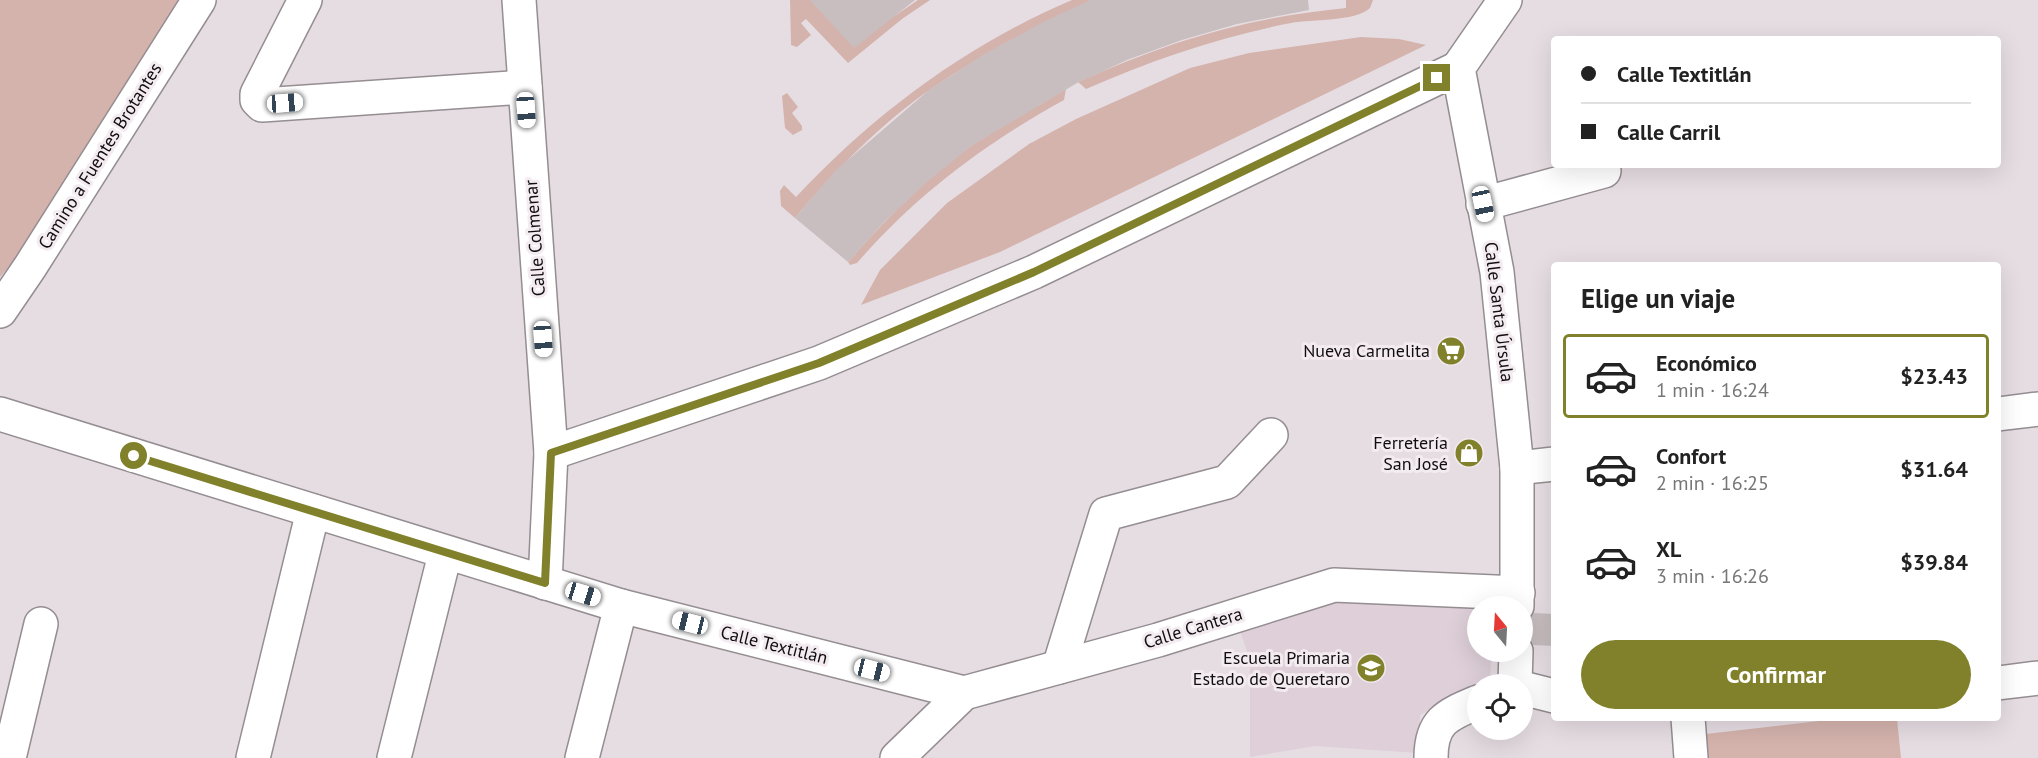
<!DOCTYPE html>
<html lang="es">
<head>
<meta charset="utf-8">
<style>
  body { margin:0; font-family:"PT Sans",sans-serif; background:#f6f6f6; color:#222; height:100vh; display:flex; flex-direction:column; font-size:22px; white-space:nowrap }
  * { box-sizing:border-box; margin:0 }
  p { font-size:20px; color:#767676 }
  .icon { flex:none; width:33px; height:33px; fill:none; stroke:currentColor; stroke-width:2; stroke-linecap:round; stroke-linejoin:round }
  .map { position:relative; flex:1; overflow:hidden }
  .drawer { position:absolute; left:1551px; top:262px; width:450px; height:459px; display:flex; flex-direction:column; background:#fff; border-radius:6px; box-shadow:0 6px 24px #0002 }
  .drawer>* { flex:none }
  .hud { position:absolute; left:1551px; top:36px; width:450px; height:132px; border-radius:6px; box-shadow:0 6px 24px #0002; display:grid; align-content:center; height:132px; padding:0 30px; background:#fff }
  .needle { width:39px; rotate:342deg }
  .buttons { position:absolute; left:1467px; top:596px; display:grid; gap:12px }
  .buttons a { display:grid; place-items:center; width:66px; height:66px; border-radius:50%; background:#fff; box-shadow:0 6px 24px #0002; font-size:30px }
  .end { position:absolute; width:27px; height:27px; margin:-14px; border:8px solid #80812a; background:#fff; box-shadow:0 0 0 3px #fff }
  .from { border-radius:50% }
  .car { position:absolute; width:18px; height:36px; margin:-18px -9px; border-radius:8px; box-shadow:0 0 4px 2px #0007; background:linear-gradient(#fff 24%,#345 0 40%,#fff 0 76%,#345 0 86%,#fff 0) }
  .hud b { display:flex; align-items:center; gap:21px; height:57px; font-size:22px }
  .hud b+b { border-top:2px solid #e0e0e0 }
  .hud i { width:15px; height:15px; background:#222 }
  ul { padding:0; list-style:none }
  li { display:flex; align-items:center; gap:18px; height:84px; margin:0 12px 9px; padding:0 18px; border:3px solid transparent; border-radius:6px }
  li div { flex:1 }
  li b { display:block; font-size:22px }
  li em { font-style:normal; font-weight:800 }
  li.selected { border-color:#80812a }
  li>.icon { width:54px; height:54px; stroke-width:1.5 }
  h2 { padding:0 30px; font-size:27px; line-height:72px }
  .cta { display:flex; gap:12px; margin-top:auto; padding:12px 30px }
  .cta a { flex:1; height:69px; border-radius:36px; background:#80812a; color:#fff; font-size:24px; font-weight:800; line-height:69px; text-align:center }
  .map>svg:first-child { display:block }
  .built { fill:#decfd8 }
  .green { fill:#d5b3ad }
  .building { fill:#c8bebf }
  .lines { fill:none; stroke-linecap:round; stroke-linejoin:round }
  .minor-casing { stroke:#948d91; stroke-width:36 }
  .minor { stroke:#fff; stroke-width:33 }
  .route { stroke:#80812a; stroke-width:8 }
  .labels { text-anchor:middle; stroke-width:6; stroke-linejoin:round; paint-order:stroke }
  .street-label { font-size:18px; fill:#100d0f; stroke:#f3ebf0 }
  .poi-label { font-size:18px; fill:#100d0f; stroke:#f3ebf0; text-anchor:end }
</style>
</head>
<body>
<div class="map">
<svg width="2038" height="758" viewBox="0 0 2038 758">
  <rect width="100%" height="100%" fill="#e6dde3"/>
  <path class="built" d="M1339 594 1477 606 1478 651H1492L1490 677 1420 715 1418 753 1315 746 1250 757V660L1239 628Z"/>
  <g class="green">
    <path d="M0 0H180L25 248 0 277Z"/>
    <path d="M790 0H810L896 15 918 0H930L902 19 848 63 806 19 801 23 811 35 797 47 791 45Z"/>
    <path d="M1072 0H1091C1037 28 981 54 931 89 879 125 835 171 795 218L781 206 780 191 784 185 796 197C874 114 966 45 1072 0Z"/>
    <path d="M1346 0H1373L1370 8C1355 22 1312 19 1291 23 1219 37 1152 60 1086 89L1078 82C1170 41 1245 18 1346 8Z"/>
    <path d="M1361 37 1399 39 1426 45 1000 252 861 305 880 270 947 203 1029 144 1076 119 1190 68 1249 53Z"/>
    <path d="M1066 89 1064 100C986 143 916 195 857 263L850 265 848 262C885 220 925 178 971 146 1002 125 1035 108 1066 89Z"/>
    <path d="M787 93 798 107 792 113 802 126V130L793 135 785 128 782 96Z"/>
    <path d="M1836 719H1897L1901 758H1700L1697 735Z"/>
  </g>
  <g class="building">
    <path d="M810 0H915L854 48Z"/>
    <path d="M1091 0H1308L1309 10 1237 24 1182 40 1127 60 1077 83 971 146 927 182 884 222 848 262 795 218 835 171 929 90 983 55 1045 21Z"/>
    <path d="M1534 613 1554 614V646L1533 645 1527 636V621Z"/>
  </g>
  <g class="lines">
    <g class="minor-casing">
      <g id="minor">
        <path d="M305 0 257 94V100L262 105 525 87"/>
        <path d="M519 0 551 453 545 583"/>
        <path d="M1505 0 1458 68 1497 272 1517 468V606"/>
        <path d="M1483 204 1604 171"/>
        <path d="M0 311 30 267 199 0"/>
        <path d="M0 414 621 606 964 693"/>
        <path d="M1998 414 2038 409"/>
        <path d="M551 453 819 363 1034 272 1458 68"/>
        <path d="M1517 468 1554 464"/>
        <path d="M1059 667 1106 514 1227 482 1271 435"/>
        <path d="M1998 683 2038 678"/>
        <path d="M1515 684 1516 651"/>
        <path d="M1522 688 1554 696"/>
        <path d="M1688 718 1691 758"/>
        <path d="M9 758 41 624"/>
        <path d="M253 758 313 511"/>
        <path d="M394 758 445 554"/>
        <path d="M582 758 621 606"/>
        <path d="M897 758 964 693 1158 640 1334 585 1518 593"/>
        <path d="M1431 758C1431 721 1447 715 1478 702"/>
      </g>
    </g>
    <use href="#minor" class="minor"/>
  </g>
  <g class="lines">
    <path class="route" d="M134 456 545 583 551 453 819 363 1034 272 1437 78"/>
  </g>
  <defs>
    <g id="supermarket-disc" transform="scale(1.5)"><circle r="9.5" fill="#80812a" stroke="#f3ebf0"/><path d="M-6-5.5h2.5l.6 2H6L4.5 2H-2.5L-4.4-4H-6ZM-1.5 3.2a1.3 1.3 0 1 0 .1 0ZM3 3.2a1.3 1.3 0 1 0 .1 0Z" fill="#fff"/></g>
    <g id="shop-disc" transform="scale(1.5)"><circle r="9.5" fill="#80812a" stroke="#f3ebf0"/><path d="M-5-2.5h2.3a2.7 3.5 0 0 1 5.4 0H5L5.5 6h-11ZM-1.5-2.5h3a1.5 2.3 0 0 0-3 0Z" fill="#fff"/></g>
    <g id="school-disc" transform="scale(1.5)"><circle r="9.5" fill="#80812a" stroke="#f3ebf0"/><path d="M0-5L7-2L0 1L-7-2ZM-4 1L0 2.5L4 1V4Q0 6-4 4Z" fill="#fff"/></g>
  </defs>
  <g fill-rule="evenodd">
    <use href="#supermarket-disc" x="1451" y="351"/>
    <use href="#shop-disc" x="1469" y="453"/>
    <use href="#school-disc" x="1371" y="668"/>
  </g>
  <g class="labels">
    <g class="street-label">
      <text transform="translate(100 156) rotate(-58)" y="6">Camino a Fuentes Brotantes</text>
      <text transform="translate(535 238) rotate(-94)" y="6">Calle Colmenar</text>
      <text transform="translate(1499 312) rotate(83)" y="6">Calle Santa Úrsula</text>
      <text transform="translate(1193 628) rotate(-17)" y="6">Calle Cantera</text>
      <text transform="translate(774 645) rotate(14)" y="6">Calle Textitlán</text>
    </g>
    <g class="poi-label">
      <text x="1430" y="357">Nueva Carmelita</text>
      <text x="1448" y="449">Ferretería<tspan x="1448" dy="21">San José</tspan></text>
      <text x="1350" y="664">Escuela Primaria<tspan x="1350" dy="21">Estado de Queretaro</tspan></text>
    </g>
  </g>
</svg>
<div class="buttons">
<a><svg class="needle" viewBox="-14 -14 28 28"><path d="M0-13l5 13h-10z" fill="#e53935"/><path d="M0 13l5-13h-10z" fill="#767676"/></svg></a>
<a><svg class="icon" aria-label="locate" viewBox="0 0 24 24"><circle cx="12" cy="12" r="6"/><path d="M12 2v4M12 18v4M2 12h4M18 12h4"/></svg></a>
</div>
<i class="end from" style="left:134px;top:456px"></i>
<i class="end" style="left:1437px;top:78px"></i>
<i class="car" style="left:285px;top:103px;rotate:86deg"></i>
<i class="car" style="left:526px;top:110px;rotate:176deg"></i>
<i class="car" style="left:1483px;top:204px;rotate:168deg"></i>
<i class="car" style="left:543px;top:339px;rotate:176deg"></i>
<i class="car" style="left:583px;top:594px;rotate:107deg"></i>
<i class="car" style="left:690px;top:623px;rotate:284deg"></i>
<i class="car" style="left:872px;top:670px;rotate:104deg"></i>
<div class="hud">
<b><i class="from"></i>Calle Textitlán</b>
<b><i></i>Calle Carril</b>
</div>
<section class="drawer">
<h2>Elige un viaje</h2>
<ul>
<li class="selected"><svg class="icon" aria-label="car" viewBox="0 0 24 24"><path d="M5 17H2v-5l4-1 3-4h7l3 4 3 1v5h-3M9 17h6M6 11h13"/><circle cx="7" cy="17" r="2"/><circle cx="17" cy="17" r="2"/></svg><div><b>Económico</b><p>1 min · 16:24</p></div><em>$23.43</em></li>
<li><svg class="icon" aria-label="car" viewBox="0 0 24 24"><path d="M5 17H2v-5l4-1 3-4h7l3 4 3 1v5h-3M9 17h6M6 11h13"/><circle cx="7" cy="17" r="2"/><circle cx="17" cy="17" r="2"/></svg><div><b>Confort</b><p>2 min · 16:25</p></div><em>$31.64</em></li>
<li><svg class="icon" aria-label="car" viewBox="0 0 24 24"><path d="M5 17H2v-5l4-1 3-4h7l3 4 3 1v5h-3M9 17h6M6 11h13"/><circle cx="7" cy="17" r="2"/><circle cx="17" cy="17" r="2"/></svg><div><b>XL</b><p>3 min · 16:26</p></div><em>$39.84</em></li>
</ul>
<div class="cta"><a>Confirmar</a></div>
</section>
</div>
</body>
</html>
